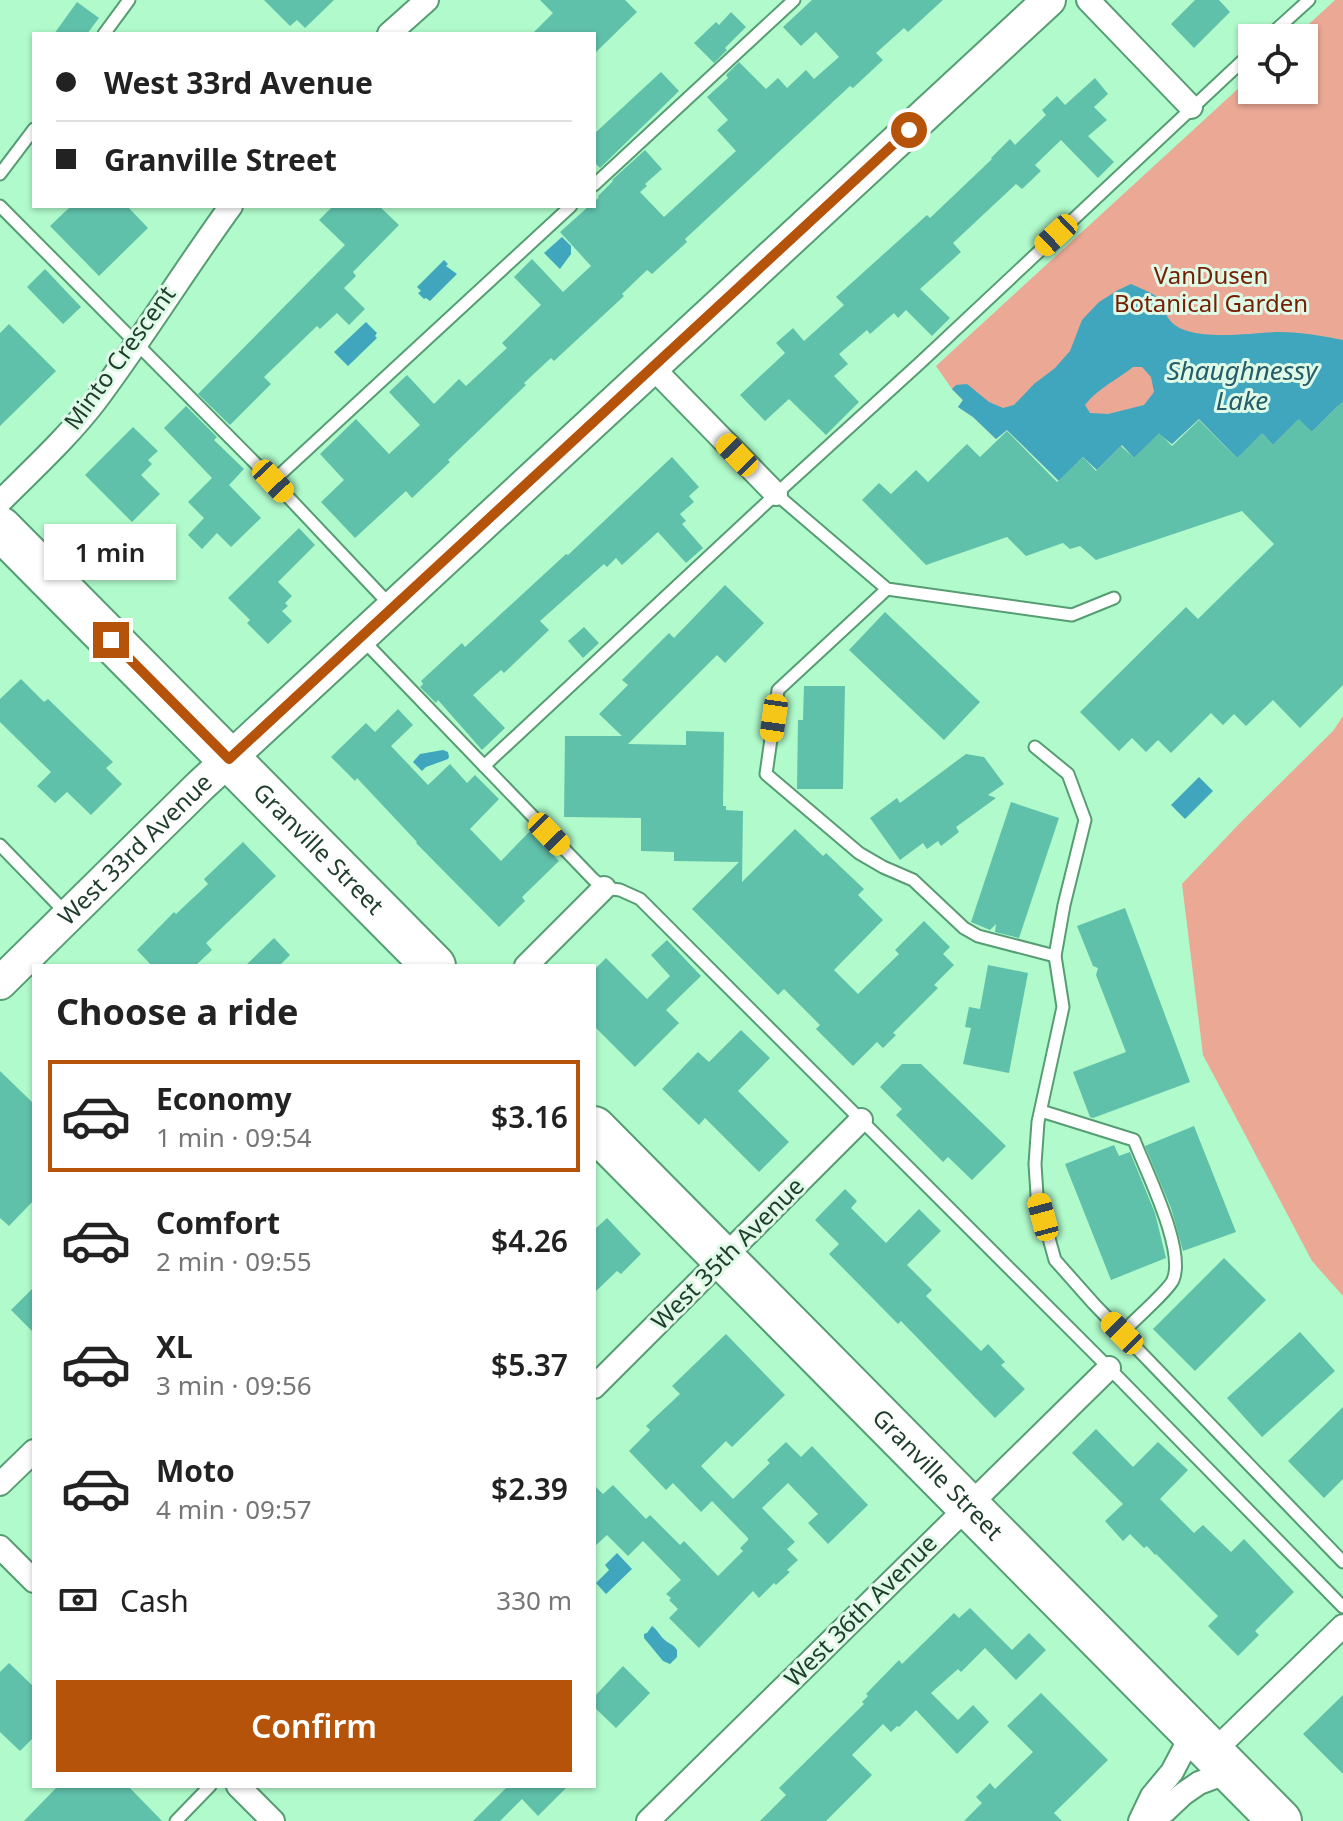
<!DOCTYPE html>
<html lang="en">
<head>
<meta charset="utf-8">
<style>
  body { margin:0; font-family:"Noto Sans",sans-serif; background:#f2f2f2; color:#222; height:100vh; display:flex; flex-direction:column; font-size:30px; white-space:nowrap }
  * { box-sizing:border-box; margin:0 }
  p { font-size:26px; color:#767676 }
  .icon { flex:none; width:44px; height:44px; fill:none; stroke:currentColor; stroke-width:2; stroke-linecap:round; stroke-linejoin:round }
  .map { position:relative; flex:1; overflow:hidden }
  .panel { position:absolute; left:32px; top:964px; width:564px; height:824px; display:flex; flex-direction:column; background:#fff; border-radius:0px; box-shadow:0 2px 6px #0004 }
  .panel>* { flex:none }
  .hud { position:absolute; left:32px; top:32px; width:564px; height:176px; border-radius:0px; box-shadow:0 2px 6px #0004; display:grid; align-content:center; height:176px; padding:0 24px; background:#fff }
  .tools { position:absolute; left:1238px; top:24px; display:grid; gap:16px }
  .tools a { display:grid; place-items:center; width:80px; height:80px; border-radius:0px; background:#fff; box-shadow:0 2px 6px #0004; font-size:40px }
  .end { position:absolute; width:36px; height:36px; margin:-18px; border:10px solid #b45309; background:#fff; box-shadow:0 0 0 4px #fff }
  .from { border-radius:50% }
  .bubble { position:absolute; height:56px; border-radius:0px; background:#fff; box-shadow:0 2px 6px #0004; font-size:26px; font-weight:600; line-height:56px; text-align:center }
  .car { position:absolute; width:24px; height:48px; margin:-24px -12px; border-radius:10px; box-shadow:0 0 6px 2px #0007; background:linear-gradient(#f5c518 24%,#345 0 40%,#f5c518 0 76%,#345 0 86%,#f5c518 0) }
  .hud b { display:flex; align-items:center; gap:28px; height:76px; font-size:30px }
  .hud b+b { border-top:2px solid #e0e0e0 }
  .hud i { width:20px; height:20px; background:#222 }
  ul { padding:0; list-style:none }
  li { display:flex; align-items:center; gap:24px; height:112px; margin:0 16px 12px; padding:0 8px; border:4px solid transparent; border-radius:0px }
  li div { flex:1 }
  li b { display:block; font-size:30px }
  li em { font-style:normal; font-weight:600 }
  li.on { border-color:#b45309 }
  li>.icon { width:72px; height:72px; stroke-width:1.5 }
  h2 { padding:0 24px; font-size:36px; line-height:96px }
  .pay { display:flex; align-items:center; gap:20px; height:88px; padding:0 24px; font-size:30px }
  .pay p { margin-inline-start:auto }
  .action { display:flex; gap:16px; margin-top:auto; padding:16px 24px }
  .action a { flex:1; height:92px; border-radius:0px; background:#b45309; color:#fff; font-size:32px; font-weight:600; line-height:92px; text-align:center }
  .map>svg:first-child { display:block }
  .green { fill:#eba895 }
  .water { fill:#3fa6be; fill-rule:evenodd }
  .building { fill:#60c1aa }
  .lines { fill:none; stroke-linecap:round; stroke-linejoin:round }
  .lane-casing { stroke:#569d73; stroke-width:15 }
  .street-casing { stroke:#569d73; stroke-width:26 }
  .secondary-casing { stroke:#569d73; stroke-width:36 }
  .highway-casing { stroke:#569d73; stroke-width:46 }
  .lane { stroke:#fff; stroke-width:11 }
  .street { stroke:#fff; stroke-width:22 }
  .secondary { stroke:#fff; stroke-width:32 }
  .highway { stroke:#fff; stroke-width:42 }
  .route { stroke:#b45309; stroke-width:10 }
  .labels { text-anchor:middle; stroke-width:6; stroke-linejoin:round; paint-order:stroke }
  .park-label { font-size:24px; fill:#752005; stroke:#dffbe8 }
  .street-label { font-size:24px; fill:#1f3d2b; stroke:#dffbe8 }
  .water-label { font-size:26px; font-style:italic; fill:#245c6a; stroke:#dffbe8 }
</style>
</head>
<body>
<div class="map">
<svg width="1343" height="1821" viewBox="0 0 1343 1821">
  <rect width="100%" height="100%" fill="#b0facb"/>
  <g class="green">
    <path d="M1335 0H1343V408L1339 405 1312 432 1298 420 1273 445 1263 434 1238 459 1199 419 1172 444 1159 434 1134 458 1122 445 1097 470 1083 457 1059 481 1007 430 996 439 973 417 958 407 963 400 952 389 936 366 1252 76V90H1304V38H1294Z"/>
    <path d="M1343 716V1296L1312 1261 1203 1055 1182 884 1239 824 1333 731Z"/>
  </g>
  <g class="water">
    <path d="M562 237 571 246V254L560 269 544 253Z"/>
    <path d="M444 260 448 264 446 266 457 274 430 301 426 298 424 299 418 293 421 291 417 287Z"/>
    <path d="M1131 284 1149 292 1164 301C1165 306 1165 310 1166 314 1179 346 1253 332 1280 332 1301 332 1322 336 1343 340V408L1339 405 1312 432 1298 420 1273 445 1263 434 1238 459 1199 419 1172 444 1159 434 1134 458 1122 445 1097 470 1083 457 1059 481 1007 430 996 439 973 417 958 407 963 400 952 389 956 385 967 384 989 402 1003 408 1014 405 1034 384 1055 368 1070 351 1082 320 1099 302 1118 290ZM1133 367H1142L1151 377 1154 392 1144 405 1108 414 1090 413 1085 405C1098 388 1117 380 1133 367Z"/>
    <path d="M366 322 377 333 375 336 377 338 348 366 334 352Z"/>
    <path d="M443 750 448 752 449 757 448 759 426 767 422 771 413 762 420 754Z"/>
    <path d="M1199 777 1213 791 1185 819 1171 805Z"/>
    <path d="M617 1553 632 1569 606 1594 596 1583 609 1570 605 1565Z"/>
    <path d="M652 1626C658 1630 660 1637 666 1641 671 1645 673 1644 677 1650V1657L670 1664 663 1661 644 1638V1634L647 1633Z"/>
  </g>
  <g class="building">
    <path d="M264 0H334L305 28 297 20 290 26Z"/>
    <path d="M540 0H625L637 12 594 54V34H532L553 13Z"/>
    <path d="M812 0H943L908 32 904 28 876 53 883 60 853 88 850 86 685 239 687 242 652 274 647 270 622 294 624 296 554 361 551 358 524 383 526 385 448 460 450 462 412 498 406 491 355 538 321 502 344 480 320 454 356 419 389 454 420 425 389 392 407 375 434 404 459 379 466 386 507 348 502 343 541 305 514 277 532 259 563 292 591 266 560 232 589 206H594V202L599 197 598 196 613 181 612 180 645 150 662 169 645 184 647 186 640 192 664 217 736 151 717 130 728 120 707 97 728 78 726 75 739 62 766 89 778 78 787 88 806 70 814 79 839 57 816 32 801 46 783 27Z"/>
    <path d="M1195 0H1219L1230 12 1194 48 1171 24Z"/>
    <path d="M77 2 99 18 87 34H54Z"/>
    <path d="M731 12 746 27 725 48 727 50 714 63 694 43 716 22 719 25Z"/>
    <path d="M661 72 679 91 600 168 594 162V134Z"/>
    <path d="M1095 78 1108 94 1094 107 1107 120 1088 136 1114 162 1098 178 1061 140 1035 165 1041 171 1022 189 1016 184 953 243 961 252 920 289 950 318 932 336 906 310 898 318 894 313 870 334 867 330 839 354 848 364 834 376 859 402 826 435 789 399 765 421 740 395 785 353 776 343 793 328 804 341 844 305 836 297 927 215 930 218 992 159 991 158 1010 139 1015 145 1046 115 1042 110 1057 96 1065 105Z"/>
    <path d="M71 206H127L148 228 99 276 50 226Z"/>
    <path d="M333 206H379L399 225 353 272 356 276 344 288 365 309 349 325 337 313 320 329 317 326 264 377 271 384 230 425 198 394 345 245 319 220Z"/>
    <path d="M45 269 81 307 63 324 27 287Z"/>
    <path d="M9 324 56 371 0 426V333Z"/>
    <path d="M1343 401V685L1300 728 1273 700 1246 726 1234 714 1223 725 1211 713 1171 753 1158 740 1146 752 1132 738 1119 751 1080 712 1186 607 1198 619 1274 544 1242 511 1096 560 1080 546 1070 549 1063 543 1026 556 1007 537 926 565 862 500 879 483 891 494 916 470 928 482 967 444 980 457 1007 431 1057 482 1083 457 1096 471 1121 446 1134 458 1159 433 1172 446 1199 420 1237 458 1262 433 1273 445 1299 419 1312 432Z"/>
    <path d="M186 406 217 437 214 440 244 469 229 485 261 518 231 547 217 533 202 549 188 535 204 518 188 502 212 478 164 428Z"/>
    <path d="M133 427 158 451 148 460 152 464 141 475 160 494 132 522 85 475Z"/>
    <path d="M672 457 699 487 689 496 694 502 680 514 686 521 682 524 703 548 686 563 658 532 622 565 616 558 607 567 604 564 540 621 549 630 504 673 501 670 473 695 505 728 482 750 438 700 436 703 420 687 423 684 421 681 462 643 465 647 566 554 568 555Z"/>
    <path d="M299 528 315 545 278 582 292 596 285 603 288 606 282 611 292 621 268 644 247 623 250 620 228 598Z"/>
    <path d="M725 585 764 623 725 663 717 655 628 744 686 745V731L724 732 723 806H726V810L743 811 742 882 795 829 823 856 826 853 864 889 858 895 883 920 834 970 858 994 899 954 895 950 924 921 950 947 943 954 954 965 934 985 938 988 893 1033 896 1035 883 1048 877 1042 853 1066 816 1029 820 1025 784 989 778 995 692 909 739 862 674 861V852L641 851V818L564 817 565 736H622L599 714 628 685 622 680 669 633 674 638Z"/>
    <path d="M885 612 980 702 944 740 849 650Z"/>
    <path d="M584 627 599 643 583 658 568 641Z"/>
    <path d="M21 679 44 702 48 699 113 762 106 768 122 784 91 815 67 792 55 803 37 786 51 772 0 722V699Z"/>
    <path d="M804 686H845L843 789H797L798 720H803Z"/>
    <path d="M398 709 413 725 391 746 428 785 450 764 467 783 475 775 499 799 470 829 501 861 530 831 559 861 522 897 525 901 499 927 416 843 417 842 357 778 355 781 331 757 366 723 375 732Z"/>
    <path d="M966 754 984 757 1004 784 988 795 996 798 956 827 959 832 941 846 938 841 927 849 923 843 900 860 870 818 897 798 900 803Z"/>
    <path d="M1011 802 1059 818 1019 938 995 932 996 924 990 930 971 922Z"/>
    <path d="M243 842 276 876 206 943 212 950 195 966H152L137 950 174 912 176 914 208 884 204 879Z"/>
    <path d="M1125 908 1190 1082 1093 1118 1090 1117 1073 1072 1126 1052 1096 975 1098 968 1093 966 1077 926Z"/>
    <path d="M274 938 290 955 279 966H245Z"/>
    <path d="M667 940 701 976 666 1010 679 1023 635 1067 594 1026V970L606 958 647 999 670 976 651 955Z"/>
    <path d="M988 965 1028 973 1009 1073 963 1064 971 1028 965 1027 969 1007 980 1009Z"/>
    <path d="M741 1030 770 1058 738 1091 789 1142 759 1172 705 1118 699 1125 662 1089 698 1052 709 1062Z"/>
    <path d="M902 1064H921L1006 1146 972 1180 948 1157 943 1162 896 1115 902 1109 880 1087Z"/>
    <path d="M0 1071 34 1104V1200L9 1226 0 1218Z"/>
    <path d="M1194 1126 1236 1232 1183 1251 1171 1208 1145 1146Z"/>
    <path d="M1114 1145 1119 1156 1130 1152 1155 1213 1166 1258 1111 1280 1065 1164Z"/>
    <path d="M845 1189 857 1201 851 1208 886 1243 919 1209 941 1231 907 1265 932 1290 926 1296 981 1351 988 1344 1005 1362 1001 1365 1025 1389 995 1418 901 1321 898 1324 829 1254 839 1244 815 1220Z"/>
    <path d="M607 1218 641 1254 621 1274 617 1271 594 1293V1230Z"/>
    <path d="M1224 1258 1266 1300 1195 1371 1153 1329Z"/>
    <path d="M34 1287V1333L11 1310Z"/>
    <path d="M1300 1332 1335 1371 1262 1437 1227 1398Z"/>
    <path d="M726 1334 785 1395 732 1447 726 1441 701 1466 733 1499 770 1463 767 1460 786 1442 801 1457 812 1446 868 1505 828 1544 808 1523 818 1514 788 1483 762 1508 795 1542 787 1549 798 1560 787 1570 790 1572 776 1585 774 1583 759 1598 753 1591 699 1648 669 1618 678 1609 669 1600 671 1598 666 1594 681 1580 643 1541 628 1556 607 1535 594 1547V1485L603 1494 613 1485 646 1519 650 1515 680 1545 684 1541 718 1576 743 1551 740 1548 748 1540V1538L712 1501 701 1512 673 1483 666 1490 629 1451 650 1430 646 1426 680 1394 672 1386Z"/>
    <path d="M1343 1407V1479L1324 1498 1288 1461Z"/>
    <path d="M1096 1429 1133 1467 1158 1442 1188 1470 1160 1499 1194 1533 1203 1525 1231 1552 1244 1539 1294 1592 1255 1631 1259 1635 1238 1656 1208 1626 1218 1616 1156 1554 1155 1555 1147 1546 1144 1548 1130 1534 1123 1541 1105 1521 1123 1504 1072 1453Z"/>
    <path d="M970 1608 1012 1650 1029 1633 1046 1650 1016 1680 985 1648 961 1672 958 1669 931 1693 958 1720 973 1705 989 1722 957 1754 916 1710 899 1727 897 1726 891 1732 883 1724 852 1755 872 1775 826 1821H760L786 1795 779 1788 864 1704 862 1702 868 1696 866 1694 899 1660 902 1664 954 1613 959 1618Z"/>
    <path d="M9 1663 34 1687V1737L20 1751 0 1732V1672Z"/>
    <path d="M623 1666 650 1693 616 1728 594 1707V1697Z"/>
    <path d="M1041 1693 1108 1760 1054 1813 1062 1821H964L982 1803 976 1797 990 1783 995 1789 1033 1752 1007 1726Z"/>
    <path d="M1343 1695V1774L1303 1734Z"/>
    <path d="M58 1786H128L162 1821H24Z"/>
    <path d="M508 1786H568L538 1816 522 1799 500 1821H473Z"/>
  </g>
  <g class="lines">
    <g class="lane-casing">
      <g id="lane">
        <path d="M104 34 129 0"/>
        <path d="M1267 38 1309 0"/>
        <path d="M0 174 34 129"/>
        <path d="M594 185 794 0"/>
        <path d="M0 206 273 481 391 606"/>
        <path d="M273 481 571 206"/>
        <path d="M776 494 887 589 1072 615 1114 598"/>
        <path d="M887 589 778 690 766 774 859 853 883 867 913 880 964 928 978 936 1055 956"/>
        <path d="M362 639 593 879 604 888 620 890 640 899 1109 1368 1343 1607"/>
        <path d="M1035 747 1068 774 1085 820 1064 905 1055 956 1063 1007 1038 1122 1035 1164 1037 1195 1055 1260 1094 1304 1343 1562"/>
        <path d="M484 766 776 494 921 362 1252 52"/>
        <path d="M0 845 65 912"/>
        <path d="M1041 1111 1134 1140C1146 1171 1186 1250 1173 1280 1169 1290 1132 1322 1122 1333"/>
        <path d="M176 1821 210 1786"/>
      </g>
    </g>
    <g class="street-casing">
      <g id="street">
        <path d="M1088 0 1191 107"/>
        <path d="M389 34 427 0"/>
        <path d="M652 367 776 494"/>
        <path d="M0 502C33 469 69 436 97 399 144 336 185 269 231 206"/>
        <path d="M526 966 604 888"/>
        <path d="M594 1387 861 1120"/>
        <path d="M0 1484 34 1451"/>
        <path d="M0 1547 34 1581"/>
        <path d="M1213 1752 1343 1626"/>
        <path d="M238 1786 273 1821"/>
        <path d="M648 1821 1109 1368"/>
        <path d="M1140 1821 1152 1796 1172 1772 1193 1732"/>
        <path d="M1145 1821 1165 1811 1183 1794 1199 1783 1231 1771"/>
      </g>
    </g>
    <g class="secondary-casing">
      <g id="secondary">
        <path id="s1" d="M0 983 200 786 1049 0"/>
      </g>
    </g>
    <g class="highway-casing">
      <g id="highway">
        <path id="s2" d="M0 528 434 966"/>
        <path id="s3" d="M594 1128 1280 1821"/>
      </g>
    </g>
    <use href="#lane" class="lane"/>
    <use href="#street" class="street"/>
    <use href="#secondary" class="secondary"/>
    <use href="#highway" class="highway"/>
  </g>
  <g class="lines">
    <path class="route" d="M111 640 229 759 909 130"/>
  </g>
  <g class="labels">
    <g class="park-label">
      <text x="1211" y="284">VanDusen<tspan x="1211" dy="28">Botanical Garden</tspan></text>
    </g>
    <g class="street-label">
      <text transform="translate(120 358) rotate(-54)" y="8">Minto Crescent</text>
      <text dy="8" stroke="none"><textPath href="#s1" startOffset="190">West 33rd Avenue</textPath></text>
      <text dy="8" stroke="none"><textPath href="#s2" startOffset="452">Granville Street</textPath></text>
      <text transform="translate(728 1254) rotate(-45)" y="8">West 35th Avenue</text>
      <text dy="8" stroke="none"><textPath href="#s3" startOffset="488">Granville Street</textPath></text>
      <text transform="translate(861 1611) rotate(-45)" y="8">West 36th Avenue</text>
    </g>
    <g class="water-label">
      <text x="1242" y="380">Shaughnessy<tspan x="1242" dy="30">Lake</tspan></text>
    </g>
  </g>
</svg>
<div class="tools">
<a><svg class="icon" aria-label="locate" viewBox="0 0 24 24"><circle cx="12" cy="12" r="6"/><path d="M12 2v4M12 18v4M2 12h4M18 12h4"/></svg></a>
</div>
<i class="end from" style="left:909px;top:130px"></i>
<i class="end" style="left:111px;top:640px"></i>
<div class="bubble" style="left:44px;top:524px;width:132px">1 min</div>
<i class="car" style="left:1056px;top:235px;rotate:227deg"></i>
<i class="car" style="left:737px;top:455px;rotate:316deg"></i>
<i class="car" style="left:273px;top:481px;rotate:137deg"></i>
<i class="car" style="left:774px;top:718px;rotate:188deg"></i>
<i class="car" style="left:549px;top:834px;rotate:136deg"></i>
<i class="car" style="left:1043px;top:1217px;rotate:345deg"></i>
<i class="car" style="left:1122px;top:1333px;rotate:315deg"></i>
<div class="hud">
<b><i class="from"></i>West 33rd Avenue</b>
<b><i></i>Granville Street</b>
</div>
<section class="panel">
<h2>Choose a ride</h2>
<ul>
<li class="on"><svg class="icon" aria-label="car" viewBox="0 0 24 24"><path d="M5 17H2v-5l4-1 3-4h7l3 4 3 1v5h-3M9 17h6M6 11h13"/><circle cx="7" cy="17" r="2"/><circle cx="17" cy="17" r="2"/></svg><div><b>Economy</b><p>1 min · 09:54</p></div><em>$3.16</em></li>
<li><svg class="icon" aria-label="car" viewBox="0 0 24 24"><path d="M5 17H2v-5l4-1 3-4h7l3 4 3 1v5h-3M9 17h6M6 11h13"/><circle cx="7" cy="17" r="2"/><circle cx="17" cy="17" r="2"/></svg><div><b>Comfort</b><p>2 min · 09:55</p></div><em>$4.26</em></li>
<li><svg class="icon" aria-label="car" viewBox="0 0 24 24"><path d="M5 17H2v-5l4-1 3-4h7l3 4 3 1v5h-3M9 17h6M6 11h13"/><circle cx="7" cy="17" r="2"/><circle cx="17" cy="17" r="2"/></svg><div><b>XL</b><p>3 min · 09:56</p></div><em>$5.37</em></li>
<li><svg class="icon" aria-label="car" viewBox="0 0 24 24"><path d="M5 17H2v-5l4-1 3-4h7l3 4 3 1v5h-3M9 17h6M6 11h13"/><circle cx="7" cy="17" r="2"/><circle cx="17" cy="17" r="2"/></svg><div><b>Moto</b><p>4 min · 09:57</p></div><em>$2.39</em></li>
</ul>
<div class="pay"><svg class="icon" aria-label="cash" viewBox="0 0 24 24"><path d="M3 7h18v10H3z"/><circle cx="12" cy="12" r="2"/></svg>Cash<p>330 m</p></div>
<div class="action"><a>Confirm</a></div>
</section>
</div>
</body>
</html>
